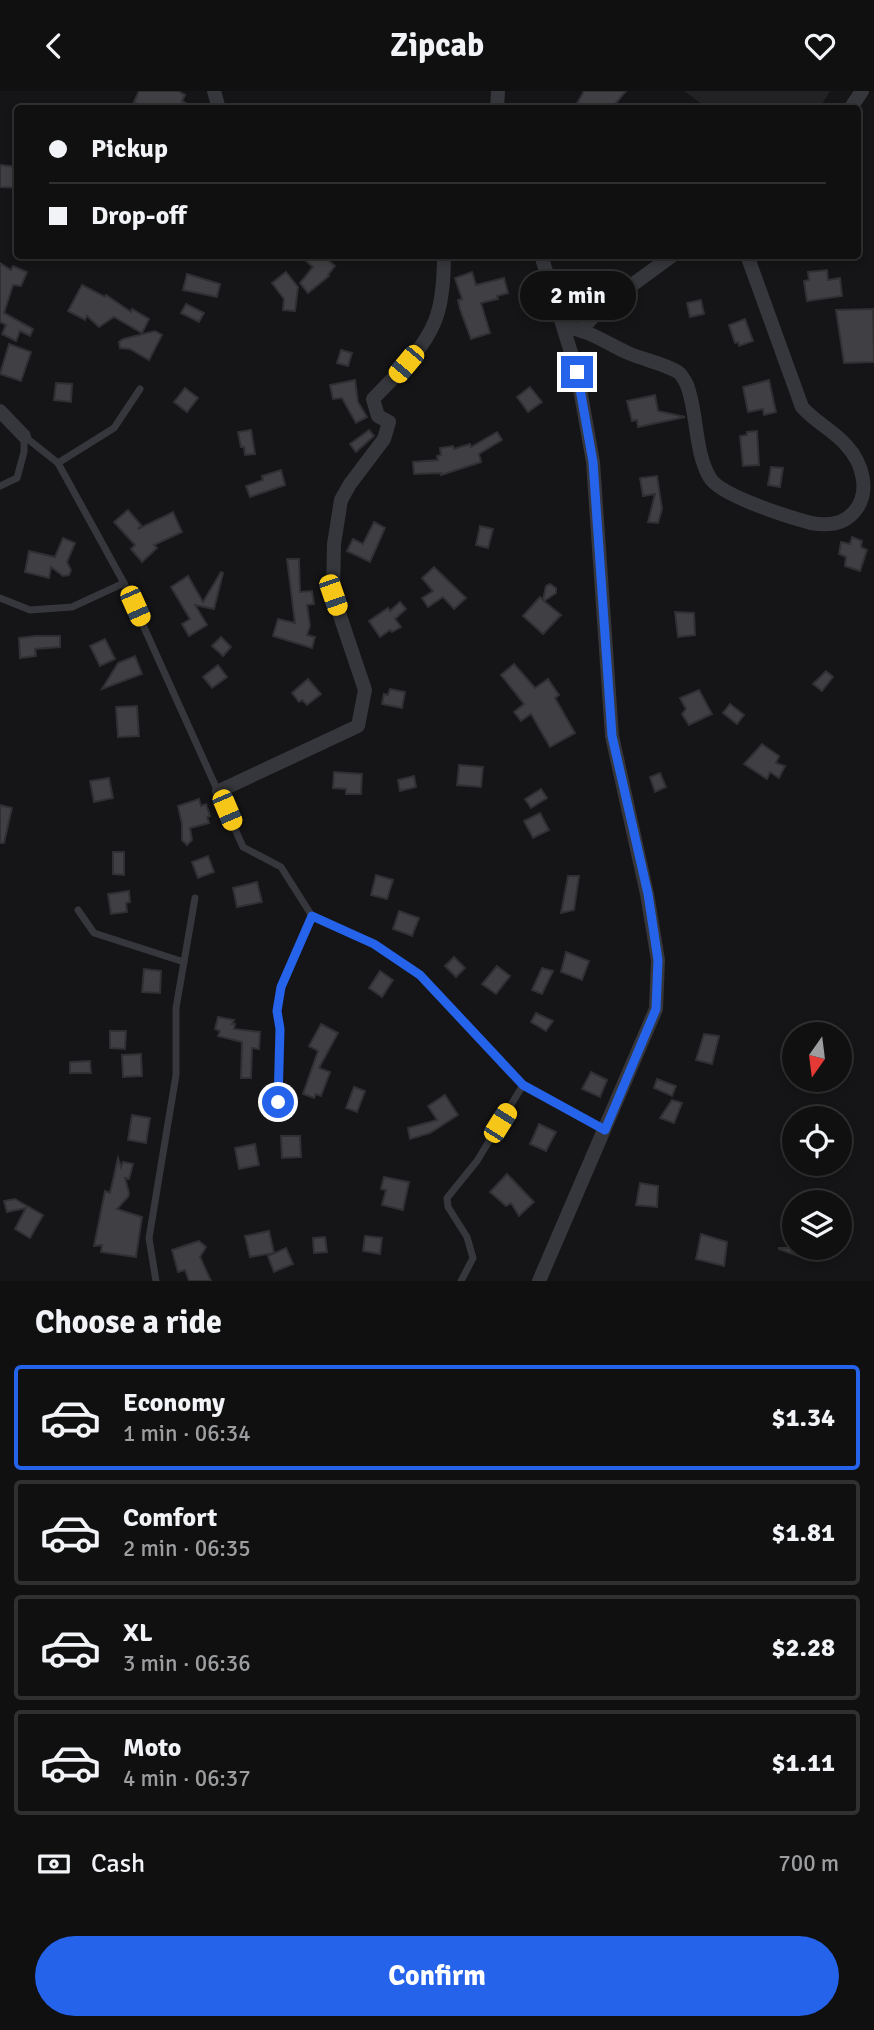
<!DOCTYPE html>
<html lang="en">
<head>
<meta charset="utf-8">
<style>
  body { margin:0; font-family:Signika,sans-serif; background:#19191a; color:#f1f3f6; height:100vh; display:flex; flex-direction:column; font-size:26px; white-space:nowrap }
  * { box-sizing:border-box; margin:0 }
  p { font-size:23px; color:#9c9d9f }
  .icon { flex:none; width:38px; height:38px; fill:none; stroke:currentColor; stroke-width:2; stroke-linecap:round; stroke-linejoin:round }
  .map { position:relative; height:1190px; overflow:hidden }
  .sheet { display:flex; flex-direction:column; background:#101011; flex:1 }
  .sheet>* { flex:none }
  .hud { position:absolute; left:14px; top:14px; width:847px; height:154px; border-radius:7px; box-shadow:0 4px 10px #0003,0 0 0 2px #303031; display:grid; align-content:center; height:154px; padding:0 35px; background:#101011 }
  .needle { width:46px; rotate:194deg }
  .fabs { position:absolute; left:782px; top:931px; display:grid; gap:14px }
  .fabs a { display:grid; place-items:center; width:70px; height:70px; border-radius:50%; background:#101011; box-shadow:0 4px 10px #0003,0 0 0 2px #303031; font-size:35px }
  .end { position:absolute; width:32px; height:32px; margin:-16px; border:9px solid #2563eb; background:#fff; box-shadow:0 0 0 4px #fff }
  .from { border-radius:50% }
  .bubble { position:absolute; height:49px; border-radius:24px; background:#101011; box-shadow:0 4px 10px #0003,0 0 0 2px #303031; font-size:23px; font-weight:700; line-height:49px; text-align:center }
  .car { position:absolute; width:21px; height:42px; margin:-21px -10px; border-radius:9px; box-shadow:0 0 5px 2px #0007; background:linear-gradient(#f5c518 24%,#345 0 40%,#f5c518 0 76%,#345 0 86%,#f5c518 0) }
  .hud b { display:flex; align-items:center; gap:24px; height:66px; font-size:26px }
  .hud b+b { border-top:2px solid #303031 }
  .hud i { width:18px; height:18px; background:#f1f3f6 }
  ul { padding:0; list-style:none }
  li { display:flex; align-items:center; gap:21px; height:105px; margin:0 14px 10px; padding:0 21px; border:4px solid #303031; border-radius:7px }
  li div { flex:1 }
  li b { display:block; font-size:26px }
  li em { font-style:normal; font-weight:700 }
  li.active { border-color:#2563eb }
  li>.icon { width:63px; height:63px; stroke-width:1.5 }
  h2 { padding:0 35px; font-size:32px; line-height:84px }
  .pay { display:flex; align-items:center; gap:18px; height:77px; padding:0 35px; font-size:26px }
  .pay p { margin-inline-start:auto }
  .action { display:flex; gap:14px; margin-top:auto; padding:14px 35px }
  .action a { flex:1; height:80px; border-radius:42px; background:#2563eb; color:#fff; font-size:28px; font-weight:700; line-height:80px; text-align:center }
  header { display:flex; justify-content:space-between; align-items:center; height:91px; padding:0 35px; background:#101011; font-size:32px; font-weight:700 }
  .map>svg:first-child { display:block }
  .built { fill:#222124 }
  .building { fill:#404044; stroke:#302f33; stroke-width:2 }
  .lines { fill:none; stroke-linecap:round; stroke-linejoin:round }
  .lane { stroke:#36373c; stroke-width:7 }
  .street { stroke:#36373c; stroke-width:14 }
  .route { stroke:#2563eb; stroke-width:9 }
</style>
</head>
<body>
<header><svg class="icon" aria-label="back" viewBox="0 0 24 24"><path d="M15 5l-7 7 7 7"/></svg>Zipcab<svg class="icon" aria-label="heart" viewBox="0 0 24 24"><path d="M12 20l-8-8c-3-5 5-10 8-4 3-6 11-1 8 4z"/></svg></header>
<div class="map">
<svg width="874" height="1190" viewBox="0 0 874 1190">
  <rect width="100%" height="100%" fill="#151517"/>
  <path class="built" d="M684 0H830L819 18 707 17Z"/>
  <g class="building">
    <path d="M139 0H178L185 4 182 10 196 18H147L134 11Z"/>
    <path d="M584 0H626L611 18H574Z"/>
    <path d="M0 74 18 76V97L0 96Z"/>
    <path d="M299 164H322L335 175 328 184 329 185 308 202 300 192 313 176Z"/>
    <path d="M0 172 11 179 13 175 27 181 21 195 13 194 4 222 33 238 30 245 20 240 16 250 2 243 6 234 0 231Z"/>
    <path d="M827 179 828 189 840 187 842 205 807 210 804 190 809 189 808 181Z"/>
    <path d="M286 181 298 196 295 220 283 219 284 208 272 192Z"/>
    <path d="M472 181 476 194 504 187 508 202 497 205 498 208 481 212 490 242 471 248 460 218 458 209 462 208 455 187Z"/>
    <path d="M187 183 220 193 217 206 183 199Z"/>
    <path d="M82 194 105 206 106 204 131 221 132 218 149 228 142 242 114 226 99 236 87 225 85 229 68 220Z"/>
    <path d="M701 209 704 223 690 226 687 212Z"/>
    <path d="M186 213 204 222 199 231 181 222Z"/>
    <path d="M873 218 874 271 844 272 836 219Z"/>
    <path d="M745 228 753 250 739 255 738 251 735 252 729 234Z"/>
    <path d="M155 240 162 244 149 269 130 258 120 257 119 251 123 248Z"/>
    <path d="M9 253 31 261 21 290 0 283Z"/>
    <path d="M341 259 352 262 348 275 337 272Z"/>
    <path d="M355 289 358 311 367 326 356 332 342 307 333 308 330 294Z"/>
    <path d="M769 289 776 321 764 324 763 318 748 321 743 296Z"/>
    <path d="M56 292 72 293 71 311 54 309Z"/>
    <path d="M530 296 542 311 528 321 517 306Z"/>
    <path d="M185 297 198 307 187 321 174 311Z"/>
    <path d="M655 304 658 320 685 326 638 336 637 329 632 330 627 310Z"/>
    <path d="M251 339 255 363 245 364 244 356H241L238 341Z"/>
    <path d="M369 339 374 345 356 361 350 353Z"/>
    <path d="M757 340 759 374 743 375 740 345 747 344V341Z"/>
    <path d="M497 341 502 349 479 363 481 371 441 384V382L414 383 413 371 438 369 437 365 441 364 440 357 453 355 454 358 470 353 471 356Z"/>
    <path d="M771 376 783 377 780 396 768 394Z"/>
    <path d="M281 379 285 394 250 406 246 395 263 389 262 385Z"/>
    <path d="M657 385 662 418 658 432 648 431 655 403 643 405 640 387Z"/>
    <path d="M128 419 141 434 138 438 173 421 182 441 154 454 157 457 142 471 131 458 135 454 114 431Z"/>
    <path d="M374 431 385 437 370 471 347 460 353 448 363 453Z"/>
    <path d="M480 435 493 438 488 457 476 454Z"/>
    <path d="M852 446 862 450 861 456 867 459 860 480 845 475 846 466 839 463 841 451 850 453Z"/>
    <path d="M63 447 75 452 67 471 71 479 69 484 63 485 51 476 49 487 25 481 29 460 55 466Z"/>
    <path d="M287 468H299L300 501 312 500 314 513 307 514 310 535 307 544 315 546 312 557 273 545 278 528 295 532Z"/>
    <path d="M434 476 466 507 454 518 443 506 428 516 422 507 433 500 422 487Z"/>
    <path d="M221 481 223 482 214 518 195 514 207 534 189 545 182 533 190 528 171 496 188 485 203 511Z"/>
    <path d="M550 493 556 497V502L544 510 561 524 543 543 523 525 540 506 543 509 546 495Z"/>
    <path d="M400 511 406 518 395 528 401 536 392 541 390 539 380 546 369 530 388 517 390 520Z"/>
    <path d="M675 521 694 522 695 544 678 546Z"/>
    <path d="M35 545H60V556L35 558 36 565 20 567 19 547Z"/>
    <path d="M221 546 231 556 223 565 212 555Z"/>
    <path d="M105 548 115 568 100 575 90 555Z"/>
    <path d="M135 565 142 583 102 598 118 572Z"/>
    <path d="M514 573 535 597 548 588 559 604 555 607 575 642 550 656 531 623 521 630 514 621 524 613 501 584Z"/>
    <path d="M218 574 227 586 212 597 203 586Z"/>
    <path d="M826 580 833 586 822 600 813 593Z"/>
    <path d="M308 588 321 603 307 614 302 609 299 611 292 602Z"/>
    <path d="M390 598 405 601 402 617 382 613 384 603 388 604Z"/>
    <path d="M699 599 712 623 689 634 682 623 686 618 680 607Z"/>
    <path d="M730 613 744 624 737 633 723 622Z"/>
    <path d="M137 615 139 645 118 646 116 616Z"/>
    <path d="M762 653 779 665 776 672 785 675 779 687 770 681 767 688 744 673Z"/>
    <path d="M459 674 483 676 481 696 457 694Z"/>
    <path d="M334 681 362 683 361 703H346V698L333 697Z"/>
    <path d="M660 682 666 696 655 701 650 686Z"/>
    <path d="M414 685 416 696 400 700 398 689Z"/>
    <path d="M109 687 113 707 94 711 90 690Z"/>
    <path d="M541 698 547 707 531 717 525 708Z"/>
    <path d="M199 708 201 715 206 713 210 725 207 726 209 732 190 737 192 749 187 754 182 749V733L178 715Z"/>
    <path d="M0 714 12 717 4 752H0Z"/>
    <path d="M540 722 549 739 533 747 524 730Z"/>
    <path d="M113 761H124V784L113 783Z"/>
    <path d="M208 765 214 781 198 787 192 771Z"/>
    <path d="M376 784 393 789 387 808 371 804Z"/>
    <path d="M568 785H579L574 819 561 822Z"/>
    <path d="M257 791 262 811 237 816 233 797Z"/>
    <path d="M129 800 130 811 126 812 127 821 111 823 108 803Z"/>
    <path d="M399 820 419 827 412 845 393 838Z"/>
    <path d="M566 861 589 870 582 889 561 881Z"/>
    <path d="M454 866 465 877 456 886 445 875Z"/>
    <path d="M497 875 510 885 496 903 482 893Z"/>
    <path d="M542 877 553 880 542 903 532 899Z"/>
    <path d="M144 878 161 880 160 902 142 901Z"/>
    <path d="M380 880 393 889 382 906 369 897Z"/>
    <path d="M536 922 553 930 546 940 531 931Z"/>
    <path d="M218 926 234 929 232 933H235L234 938 260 941 259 958 252 957 251 987H241L242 951 218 945 220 940 215 938Z"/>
    <path d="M321 933 338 942 319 977 330 981 321 1005 316 1003 314 1007 303 1003 318 960 309 955Z"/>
    <path d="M110 940H126L125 958 110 957Z"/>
    <path d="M704 943 719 945 712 973 696 969Z"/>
    <path d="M141 963 142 985 123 986 122 964Z"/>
    <path d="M90 970 91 982H70V971Z"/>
    <path d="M591 981 607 989 600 1006 582 998Z"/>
    <path d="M657 988 676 995 672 1005 654 997Z"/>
    <path d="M354 996 365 1000 357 1021 346 1017Z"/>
    <path d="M445 1004 458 1024 430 1042 410 1048 408 1037 437 1029 428 1015Z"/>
    <path d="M672 1009 682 1012 674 1032 660 1027Z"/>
    <path d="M132 1024 150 1027 146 1052 128 1049Z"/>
    <path d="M539 1033 556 1041 546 1060 530 1053Z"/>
    <path d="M281 1045H300L301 1066 282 1067Z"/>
    <path d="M255 1053 259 1074 239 1078 235 1057Z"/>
    <path d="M118 1067 121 1076 123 1071 133 1073 129 1088 125 1087 129 1102 128 1106 117 1118 142 1126 136 1166 101 1161 102 1154 94 1155 105 1100 110 1102Z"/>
    <path d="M507 1083 534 1111 519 1125 511 1112 506 1115 490 1101Z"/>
    <path d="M384 1086 409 1091 403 1119 382 1114 386 1099 381 1098Z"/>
    <path d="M640 1092 658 1095 657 1116 636 1114Z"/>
    <path d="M15 1108 43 1124 30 1147 15 1138 26 1117 7 1121 4 1110Z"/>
    <path d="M269 1140 274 1162 250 1166 245 1145Z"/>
    <path d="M701 1143 727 1151 724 1175 696 1168Z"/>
    <path d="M365 1145 382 1147 380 1163 363 1160Z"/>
    <path d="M325 1146 327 1161 314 1162 313 1147Z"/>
    <path d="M199 1150 206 1156 200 1166 211 1190H189L185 1179 178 1181 172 1159Z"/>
    <path d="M286 1157 293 1173 274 1181 268 1165Z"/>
    <path d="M779 1157H811L809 1169 779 1158Z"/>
  </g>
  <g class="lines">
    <g class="lane">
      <path d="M24 345 58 372 124 492 243 756 281 776 312 825 374 853 420 885 523 994 604 1039"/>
      <path d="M58 372 114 337 140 298"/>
      <path d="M0 395 17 387 24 361V345"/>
      <path d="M0 507 30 519 72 516 124 492"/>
      <path d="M78 819 94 842 184 871"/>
      <path d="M278 1011 280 938 277 920 281 896 312 825"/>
      <path d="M156 1190 149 1147 176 984V917L195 807"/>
      <path d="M461 1190 473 1167 467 1146 448 1116 447 1107 477 1070 523 994"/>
    </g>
    <g class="street">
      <path d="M214 0 219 18"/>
      <path d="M497 18 498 0"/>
      <path d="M850 18 862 0"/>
      <path d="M565 236C589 239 606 252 628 262 644 269 663 272 678 281 681 283 685 290 687 294 698 323 694 360 710 387 721 405 789 426 811 432 827 435 843 434 854 421 871 402 863 372 846 354 833 339 815 331 802 316L747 164"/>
      <path d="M582 238 602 216 673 164"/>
      <path d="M0 320 24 345"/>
      <path d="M219 700 358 635 365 599 333 504 334 453 341 409 350 393 384 348 389 331 378 325 373 308C395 285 423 260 435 230 443 210 444 185 444 164"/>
      <path d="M539 1190 656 918 658 869 647 803 612 645 593 371 577 281 541 164"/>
    </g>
  </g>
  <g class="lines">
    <path class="route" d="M278 1011 280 938 277 920 281 896 312 825 374 853 420 884 523 994 605 1039 656 918 658 869 648 803 612 645 593 371 577 281"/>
  </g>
</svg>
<div class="fabs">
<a><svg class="needle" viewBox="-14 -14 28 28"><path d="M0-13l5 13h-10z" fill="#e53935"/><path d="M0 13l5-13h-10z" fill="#9c9d9f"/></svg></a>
<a><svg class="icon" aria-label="locate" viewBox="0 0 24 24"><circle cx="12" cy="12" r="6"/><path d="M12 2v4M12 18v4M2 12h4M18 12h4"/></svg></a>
<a><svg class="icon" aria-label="layers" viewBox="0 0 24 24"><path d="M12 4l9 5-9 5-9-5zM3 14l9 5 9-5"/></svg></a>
</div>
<i class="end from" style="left:278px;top:1011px"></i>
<i class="end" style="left:577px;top:281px"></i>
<div class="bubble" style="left:520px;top:180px;width:116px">2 min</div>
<i class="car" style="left:406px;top:273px;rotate:220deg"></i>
<i class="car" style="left:333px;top:504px;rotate:161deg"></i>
<i class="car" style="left:135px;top:515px;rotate:156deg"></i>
<i class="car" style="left:227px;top:719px;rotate:157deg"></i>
<i class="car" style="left:500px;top:1032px;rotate:32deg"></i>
<div class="hud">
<b><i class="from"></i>Pickup</b>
<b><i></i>Drop-off</b>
</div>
</div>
<section class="sheet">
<h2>Choose a ride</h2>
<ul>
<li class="active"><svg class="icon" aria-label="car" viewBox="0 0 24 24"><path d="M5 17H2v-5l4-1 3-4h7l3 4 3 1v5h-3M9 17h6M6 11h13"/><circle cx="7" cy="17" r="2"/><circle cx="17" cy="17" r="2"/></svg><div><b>Economy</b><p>1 min · 06:34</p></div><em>$1.34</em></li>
<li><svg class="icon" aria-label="car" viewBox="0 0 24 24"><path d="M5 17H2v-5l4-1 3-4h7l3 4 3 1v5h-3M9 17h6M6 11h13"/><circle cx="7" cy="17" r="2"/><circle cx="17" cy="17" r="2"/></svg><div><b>Comfort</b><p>2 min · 06:35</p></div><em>$1.81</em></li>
<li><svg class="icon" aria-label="car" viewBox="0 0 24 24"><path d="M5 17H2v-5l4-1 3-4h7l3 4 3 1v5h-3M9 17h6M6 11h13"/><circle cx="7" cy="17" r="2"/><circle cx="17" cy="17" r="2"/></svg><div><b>XL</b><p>3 min · 06:36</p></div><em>$2.28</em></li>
<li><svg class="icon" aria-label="car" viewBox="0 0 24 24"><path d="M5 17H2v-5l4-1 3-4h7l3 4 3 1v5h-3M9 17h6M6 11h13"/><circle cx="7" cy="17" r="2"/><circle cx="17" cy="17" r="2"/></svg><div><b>Moto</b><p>4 min · 06:37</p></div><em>$1.11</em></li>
</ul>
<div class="pay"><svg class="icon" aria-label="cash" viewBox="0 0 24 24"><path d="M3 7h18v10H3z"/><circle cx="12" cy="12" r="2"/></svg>Cash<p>700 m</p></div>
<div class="action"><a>Confirm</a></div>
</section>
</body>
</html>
